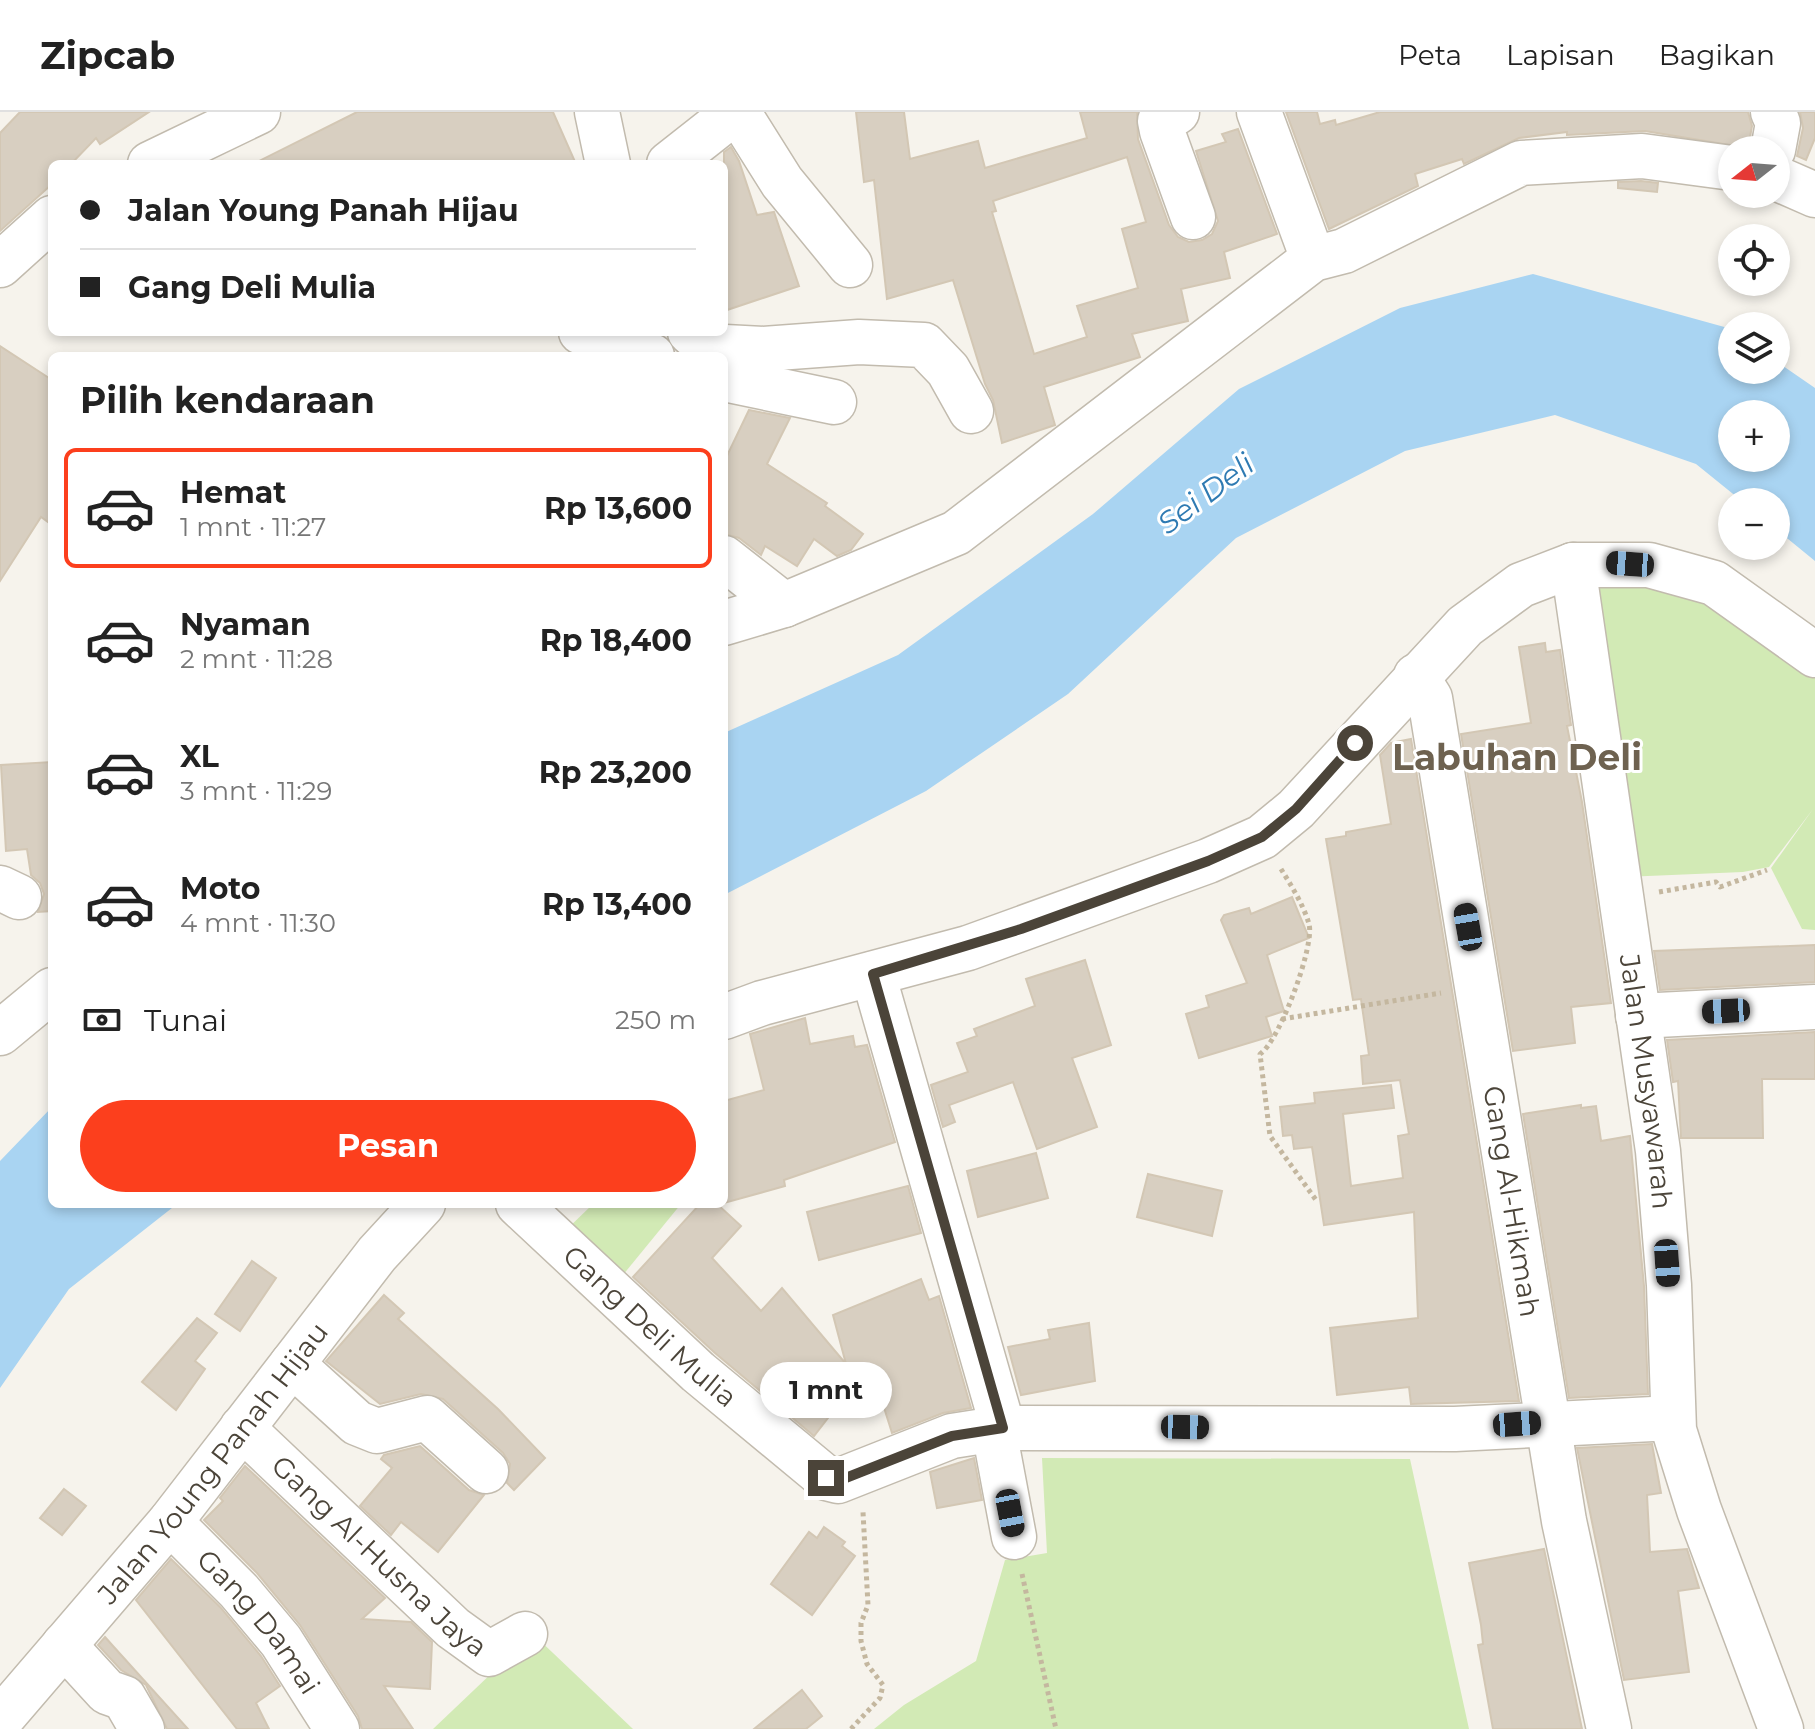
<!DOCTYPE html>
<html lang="id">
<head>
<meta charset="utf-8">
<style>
  body { margin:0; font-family:Montserrat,sans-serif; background:#f2f2f2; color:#222; height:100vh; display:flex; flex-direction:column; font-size:30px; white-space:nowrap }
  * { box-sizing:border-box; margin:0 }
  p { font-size:26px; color:#767676 }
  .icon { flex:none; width:44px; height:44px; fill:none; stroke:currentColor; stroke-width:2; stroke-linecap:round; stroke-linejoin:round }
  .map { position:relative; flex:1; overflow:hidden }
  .side { position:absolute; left:48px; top:240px; width:680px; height:856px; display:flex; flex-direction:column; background:#fff; border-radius:12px; box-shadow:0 4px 12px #0003 }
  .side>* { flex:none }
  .banner { position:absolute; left:48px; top:48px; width:680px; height:176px; border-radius:12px; box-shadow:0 4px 12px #0003; display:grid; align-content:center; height:176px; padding:0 32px; background:#fff }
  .needle { width:52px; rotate:253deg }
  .tools { position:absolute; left:1718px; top:24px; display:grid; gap:16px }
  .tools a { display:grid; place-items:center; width:72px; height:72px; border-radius:50%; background:#fff; box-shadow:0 4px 12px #0003; font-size:40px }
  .end { position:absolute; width:36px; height:36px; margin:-18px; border:10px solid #4b4439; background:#fff; box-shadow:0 0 0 4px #fff }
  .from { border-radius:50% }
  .bubble { position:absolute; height:56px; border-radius:28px; background:#fff; box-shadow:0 4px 12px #0003; font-size:26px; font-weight:700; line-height:56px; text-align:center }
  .car { position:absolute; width:24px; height:48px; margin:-24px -12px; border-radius:10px; box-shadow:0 0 6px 2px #0007; background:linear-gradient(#222 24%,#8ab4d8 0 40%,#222 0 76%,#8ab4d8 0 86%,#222 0) }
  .banner b { display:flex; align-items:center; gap:28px; height:76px; font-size:30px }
  .banner b+b { border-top:2px solid #e0e0e0 }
  .banner i { width:20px; height:20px; background:#222 }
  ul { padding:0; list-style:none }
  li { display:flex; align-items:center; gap:24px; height:120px; margin:0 16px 12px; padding:0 16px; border:4px solid transparent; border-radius:12px }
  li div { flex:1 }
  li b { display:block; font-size:30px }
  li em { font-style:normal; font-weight:700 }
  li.active { border-color:#fc3f1d }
  li>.icon { width:72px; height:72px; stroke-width:1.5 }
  h2 { padding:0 32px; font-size:36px; line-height:96px }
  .pay { display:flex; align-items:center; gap:20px; height:88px; padding:0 32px; font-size:30px }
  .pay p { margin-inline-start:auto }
  .cta { display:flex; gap:16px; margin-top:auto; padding:16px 32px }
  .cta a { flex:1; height:92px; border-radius:48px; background:#fc3f1d; color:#fff; font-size:32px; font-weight:700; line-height:92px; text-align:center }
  header { display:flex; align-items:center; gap:48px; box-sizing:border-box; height:112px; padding:0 40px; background:#fff; border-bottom:2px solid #e0e0e0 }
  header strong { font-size:38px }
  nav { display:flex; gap:44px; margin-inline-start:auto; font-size:28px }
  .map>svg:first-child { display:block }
  .green { fill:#d2eab5 }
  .water { fill:#a9d4f2; fill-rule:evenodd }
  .building { fill:#d8cfc1; stroke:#d3c7b4; stroke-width:2; fill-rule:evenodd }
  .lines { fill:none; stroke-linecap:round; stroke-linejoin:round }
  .minor-casing { stroke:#c2bbae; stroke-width:47 }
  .path { stroke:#c4b79f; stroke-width:5; stroke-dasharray:4 4; stroke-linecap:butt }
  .minor { stroke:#fff; stroke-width:44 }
  .route { stroke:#4b4439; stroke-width:10 }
  .labels { text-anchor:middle; stroke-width:6; stroke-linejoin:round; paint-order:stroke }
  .street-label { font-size:28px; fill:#4b4439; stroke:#fff }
  .water-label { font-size:30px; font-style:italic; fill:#2e7ab2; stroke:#fff }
  .district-label { font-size:36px; font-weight:bold; fill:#6e6250; stroke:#fff }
</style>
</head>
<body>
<header>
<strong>Zipcab</strong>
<nav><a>Peta</a><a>Lapisan</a><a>Bagikan</a></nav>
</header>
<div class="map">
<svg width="1815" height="1617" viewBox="0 0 1815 1617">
  <rect width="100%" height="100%" fill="#f6f3ec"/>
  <g class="green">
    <path d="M1585 470 1637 471 1715 491 1815 565V818L1802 817 1771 756 1813 697 1769 755 1743 760 1624 765Z"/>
    <path d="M593 1092H681L618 1169 563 1121Z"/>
    <path d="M1042 1346 1410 1347 1469 1617H874L904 1593 976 1549 1005 1448 1047 1441Z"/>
    <path d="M533 1522 633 1617H433Z"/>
  </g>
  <g class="water">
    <path d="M1533 162 1728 216 1732 219V258H1776V249L1815 276V449L1776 417V390H1743L1696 352 1555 303 1405 339 1236 426 1068 582 926 679 724 783V621L898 543 1093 402 1239 277 1400 196ZM1732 302H1776V346H1732Z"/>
    <path d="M52 995V1092H177L69 1177 0 1276V1049Z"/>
  </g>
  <g class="building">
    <path d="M20 0H149L100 32 96 26 71 52H52V72L0 119V21Z"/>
    <path d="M357 0H553L576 52H253Z"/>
    <path d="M856 0H904L910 47 978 29 985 56 1087 26 1080 0H1137L1138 27 1169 113 1178 125 1189 130 1202 128 1212 122 1218 109 1196 39 1226 30 1222 22 1238 17 1277 122 1224 140 1230 166 1181 177 1188 209 1132 222 1140 245 1044 275 1055 313 1002 331 993 288 985 272 953 168 887 187 874 68 864 70ZM1127 45 1146 110 1122 117 1138 176 1077 194 1087 225 1034 242 992 100 996 99 993 89Z"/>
    <path d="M1286 0H1317L1320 12 1335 8 1336 13 1380 0H1748L1752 14 1748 36 1645 19 1567 23V20L1519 26 1464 52 1462 47 1415 62 1418 74 1329 117Z"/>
    <path d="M1800 0H1815V26L1806 48 1797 44 1803 16Z"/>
    <path d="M731 35 739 49 757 103 774 100 799 174 724 199V40Z"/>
    <path d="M1641 69 1658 71 1657 80 1618 76V70Z"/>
    <path d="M0 234 52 268V413L41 405 0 469Z"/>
    <path d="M749 298 790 306 767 352 827 391 825 394 863 422 851 438 837 444 814 427 797 454 765 434 761 443 739 426 724 422V350Z"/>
    <path d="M1545 531 1546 540 1560 538 1571 613 1567 614 1582 690 1611 891 1571 895 1575 931 1513 939 1461 622 1531 611 1519 535Z"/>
    <path d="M1411 627 1519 1289 1411 1292 1409 1275 1337 1283 1330 1216 1418 1206 1414 1100 1324 1113 1312 1035 1294 1037 1292 1023 1283 1024 1280 995 1315 991 1314 981 1391 973 1394 996 1343 1002 1351 1074 1403 1066 1398 1024 1409 1022 1400 968 1363 972 1361 944 1369 943 1361 887 1353 888 1326 727 1346 724V720L1391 712 1380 643 1391 631Z"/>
    <path d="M52 650V799L38 800 44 782 40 771 31 763 27 737 6 739 1 653Z"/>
    <path d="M1292 785 1309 826 1267 843 1284 899 1266 905 1272 924 1199 946 1186 902 1209 895 1206 884 1247 871 1221 808 1224 803 1249 796 1251 802Z"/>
    <path d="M1815 833V870L1660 878 1654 839Z"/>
    <path d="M1085 848 1111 933 1072 946 1097 1015 1037 1037 1013 970 949 993 955 1010 943 1015 931 973 968 960 957 931 977 924 974 917 1035 894 1026 867Z"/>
    <path d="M805 906 810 932 853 924 855 935 867 933 895 1030 784 1068 785 1074 724 1091V989L764 978 750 922Z"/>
    <path d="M1815 920V967H1762L1763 1026H1681L1678 969 1673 970 1667 928Z"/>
    <path d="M1581 993V996L1596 994 1601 1029 1630 1024 1644 1174 1648 1282 1569 1286 1523 1002Z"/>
    <path d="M1036 1041 1048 1086 978 1105 967 1059Z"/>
    <path d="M1148 1062 1222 1079 1212 1124 1137 1105Z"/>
    <path d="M908 1074 921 1121 819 1148 807 1100Z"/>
    <path d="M700 1092H717L741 1114 712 1146 761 1199 782 1176 846 1252 833 1203 921 1167 929 1188 939 1184 971 1296 943 1301 892 1321 881 1286H875L862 1262 814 1324 715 1241 633 1165Z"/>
    <path d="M252 1149 276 1166 240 1219 215 1202Z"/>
    <path d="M384 1183 404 1201 398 1207 498 1297 545 1346 514 1378 507 1371 510 1352 503 1341 443 1287 421 1282 380 1292 326 1249Z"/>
    <path d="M197 1206 217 1221 195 1249 205 1257 176 1298 142 1270Z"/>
    <path d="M1089 1211 1095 1269 1021 1283 1008 1235 1050 1227 1048 1218Z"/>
    <path d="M1652 1332 1661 1381 1647 1383 1650 1440 1687 1437 1699 1476 1678 1479 1689 1560 1624 1568 1577 1336Z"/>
    <path d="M420 1334 469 1378 484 1383 438 1440 401 1410 391 1423 360 1394 392 1356 381 1347 384 1343Z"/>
    <path d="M974 1346 982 1388 937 1396 930 1360Z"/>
    <path d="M245 1354 385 1486 362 1507 411 1510 432 1530 430 1577 384 1574 413 1617H362L358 1604 300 1513 257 1461 204 1408 223 1389 220 1386Z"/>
    <path d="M64 1377 86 1394 62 1423 40 1406Z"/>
    <path d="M824 1415 845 1430 842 1434 855 1444 812 1503 771 1472 809 1420 817 1426Z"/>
    <path d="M1544 1437 1582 1617H1493L1478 1533 1483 1532 1481 1513 1469 1451Z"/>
    <path d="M171 1447 221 1496 261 1544 280 1574 256 1591 269 1617H237L136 1488Z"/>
    <path d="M105 1525 113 1534 188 1617H167L146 1573 121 1558 98 1533Z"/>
    <path d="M802 1578 822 1604 806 1617H754Z"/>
  </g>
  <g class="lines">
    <g class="minor-casing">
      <g id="minor">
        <path d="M597 0 608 52"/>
        <path d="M738 0 782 70 850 153"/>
        <path d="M1177 0 1160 9 1162 19 1193 105"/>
        <path d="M1259 0 1313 147"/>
        <path d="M1773 38 1778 11 1773 0"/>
        <path d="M150 52 258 0"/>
        <path d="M669 52 735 0"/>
        <path d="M1776 66 1815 83"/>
        <path d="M0 153 52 106"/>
        <path d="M581 220 652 244"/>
        <path d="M690 220 706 234 763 237 859 230 924 233 948 258 971 299"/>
        <path d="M724 267 834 290"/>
        <path d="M724 446 784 493"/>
        <path id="s1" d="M1573 453 1658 1039 1669 1173 1674 1318 1699 1398 1781 1617"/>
        <path d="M724 511 784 493 956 421 1313 147 1344 139 1521 51 1642 44 1732 56"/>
        <path id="s2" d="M1416 564 1430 586 1564 1409 1609 1617"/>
        <path d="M0 776 19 785"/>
        <path d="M873 862 1003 1316 996 1329 1014 1425"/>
        <path d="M1638 904 1815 895"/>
        <path d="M724 905 762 891 968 836 1208 749 1262 725 1296 697 1465 514 1521 473 1573 453H1649L1714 471 1815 543"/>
        <path d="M0 921 52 878"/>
        <path id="s3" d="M518 1092 698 1260 826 1366 838 1369 952 1324 1003 1316 1455 1317 1673 1306"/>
        <path d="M292 1252 357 1311 377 1319 427 1306 486 1359"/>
        <path id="s4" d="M242 1316 453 1516 489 1542 525 1522"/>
        <path id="s5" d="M170 1410 239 1479 281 1529 337 1617"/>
        <path d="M64 1533 107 1580 124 1586 142 1617"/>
        <path id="s6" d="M0 1608 170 1410 377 1142 423 1092"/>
      </g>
    </g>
    <g class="path">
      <path d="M1281 757C1291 773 1304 794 1309 812 1315 834 1279 930 1260 942L1270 1024 1316 1088"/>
      <path d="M1659 780 1716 770 1720 775 1767 758"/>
      <path d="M1282 907 1441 881"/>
      <path d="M1022 1462 1056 1617"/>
      <path d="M851 1617 880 1586 883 1573 867 1552 861 1529V1511L868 1493 863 1400"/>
    </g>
    <use href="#minor" class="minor"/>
  </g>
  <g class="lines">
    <path class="route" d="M826 1366 838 1369 952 1324 1003 1316 873 862 1021 817 1208 749 1262 725 1296 697 1355 631"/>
  </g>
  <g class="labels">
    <g class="street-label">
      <text dy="10" stroke="none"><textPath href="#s1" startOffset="522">Jalan Musyawarah</textPath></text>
      <text dy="10" stroke="none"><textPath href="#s2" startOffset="536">Gang Al-Hikmah</textPath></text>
      <text dy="10" stroke="none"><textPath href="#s3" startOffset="180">Gang Deli Mulia</textPath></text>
      <text dy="10" stroke="none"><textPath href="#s6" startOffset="334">Jalan Young Panah Hijau</textPath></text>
      <text dy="10" stroke="none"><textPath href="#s4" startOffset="188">Gang Al-Husna Jaya</textPath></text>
      <text dy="10" stroke="none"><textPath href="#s5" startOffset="134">Gang Damai</textPath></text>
    </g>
    <g class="water-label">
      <text transform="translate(1206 382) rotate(-37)" y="10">Sei Deli</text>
    </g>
    <g class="district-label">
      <text x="1517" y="658">Labuhan Deli</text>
    </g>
  </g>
</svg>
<div class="tools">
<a><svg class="needle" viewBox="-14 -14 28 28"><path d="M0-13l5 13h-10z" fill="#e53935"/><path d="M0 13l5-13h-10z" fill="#767676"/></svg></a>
<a><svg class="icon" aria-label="locate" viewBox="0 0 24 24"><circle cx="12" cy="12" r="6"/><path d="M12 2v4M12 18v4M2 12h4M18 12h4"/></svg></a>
<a><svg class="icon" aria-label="layers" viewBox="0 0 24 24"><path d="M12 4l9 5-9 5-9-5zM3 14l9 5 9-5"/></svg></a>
<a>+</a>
<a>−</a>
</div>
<i class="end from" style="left:1355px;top:631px"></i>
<i class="end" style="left:826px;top:1366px"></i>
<div class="bubble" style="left:760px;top:1250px;width:132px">1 mnt</div>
<i class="car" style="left:1630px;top:452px;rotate:274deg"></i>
<i class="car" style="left:1468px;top:815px;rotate:350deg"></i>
<i class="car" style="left:1726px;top:899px;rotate:267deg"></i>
<i class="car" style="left:1667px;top:1151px;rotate:176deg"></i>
<i class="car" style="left:1517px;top:1312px;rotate:86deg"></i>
<i class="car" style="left:1185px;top:1315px;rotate:91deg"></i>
<i class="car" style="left:1010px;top:1401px;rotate:169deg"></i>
<div class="banner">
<b><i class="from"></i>Jalan Young Panah Hijau</b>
<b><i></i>Gang Deli Mulia</b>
</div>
<section class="side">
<h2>Pilih kendaraan</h2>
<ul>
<li class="active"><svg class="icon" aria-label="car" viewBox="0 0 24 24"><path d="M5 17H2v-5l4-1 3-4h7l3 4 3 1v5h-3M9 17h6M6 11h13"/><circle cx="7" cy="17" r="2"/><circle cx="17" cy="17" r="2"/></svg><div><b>Hemat</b><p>1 mnt · 11:27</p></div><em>Rp 13,600</em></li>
<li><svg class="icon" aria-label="car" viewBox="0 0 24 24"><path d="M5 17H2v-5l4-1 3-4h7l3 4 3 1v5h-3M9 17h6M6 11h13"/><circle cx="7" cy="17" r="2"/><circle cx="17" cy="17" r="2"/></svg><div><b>Nyaman</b><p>2 mnt · 11:28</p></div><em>Rp 18,400</em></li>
<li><svg class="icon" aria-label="car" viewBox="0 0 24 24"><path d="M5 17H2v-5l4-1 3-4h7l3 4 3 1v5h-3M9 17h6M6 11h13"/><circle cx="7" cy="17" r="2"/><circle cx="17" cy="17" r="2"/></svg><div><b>XL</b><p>3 mnt · 11:29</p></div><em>Rp 23,200</em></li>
<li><svg class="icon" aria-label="car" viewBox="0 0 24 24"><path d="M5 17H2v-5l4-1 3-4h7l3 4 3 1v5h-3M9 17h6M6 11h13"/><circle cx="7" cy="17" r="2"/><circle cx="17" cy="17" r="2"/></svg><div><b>Moto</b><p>4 mnt · 11:30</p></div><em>Rp 13,400</em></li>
</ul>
<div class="pay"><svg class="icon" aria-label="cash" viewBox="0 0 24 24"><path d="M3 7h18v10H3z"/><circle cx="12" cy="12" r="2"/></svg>Tunai<p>250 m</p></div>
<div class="cta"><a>Pesan</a></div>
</section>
</div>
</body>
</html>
